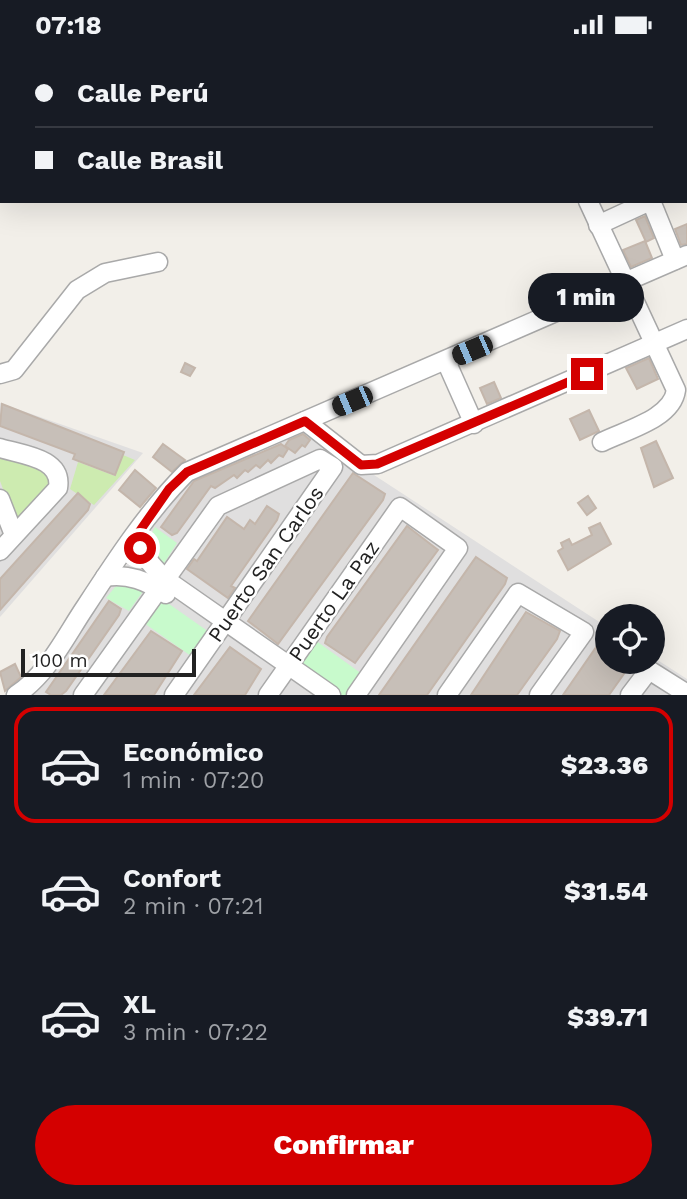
<!DOCTYPE html>
<html lang="es">
<head>
<meta charset="utf-8">
<style>
  body { margin:0; font-family:"Work Sans",sans-serif; background:#242831; color:#f1f3f6; height:100vh; display:flex; flex-direction:column; font-size:26px; white-space:nowrap }
  * { box-sizing:border-box; margin:0 }
  p { font-size:23px; color:#9ea1a6 }
  .icon { flex:none; width:38px; height:38px; fill:none; stroke:currentColor; stroke-width:2; stroke-linecap:round; stroke-linejoin:round }
  .map { position:relative; height:646px; overflow:hidden }
  .drawer { display:flex; flex-direction:column; background:#171b24; flex:1 }
  .drawer>* { flex:none }
  .banner { position:absolute; left:0px; top:0px; width:688px; height:154px; box-shadow:0 7px 28px #0002; display:grid; align-content:center; height:154px; padding:0 35px; background:#171b24 }
  .buttons { position:absolute; left:595px; top:555px; display:grid; gap:14px }
  .buttons a { display:grid; place-items:center; width:70px; height:70px; border-radius:50%; background:#171b24; box-shadow:0 7px 28px #0002; font-size:35px }
  .scale { position:absolute; left:21px; bottom:18px; width:175px; box-sizing:border-box; padding-left:7px; border:4px solid #222; border-top:0; font-size:19px; line-height:24px; white-space:nowrap; color:#222; -webkit-text-stroke:5px #fff; paint-order:stroke }
  .end { position:absolute; width:32px; height:32px; margin:-16px; border:9px solid #d40000; background:#fff; box-shadow:0 0 0 4px #fff }
  .from { border-radius:50% }
  .bubble { position:absolute; height:49px; border-radius:24px; background:#171b24; box-shadow:0 7px 28px #0002; font-size:23px; font-weight:800; line-height:49px; text-align:center }
  .car { position:absolute; width:21px; height:42px; margin:-21px -10px; border-radius:9px; box-shadow:0 0 5px 2px #0007; background:linear-gradient(#222 24%,#8ab4d8 0 40%,#222 0 76%,#8ab4d8 0 86%,#222 0) }
  .banner b { display:flex; align-items:center; gap:24px; height:66px; font-size:26px }
  .banner b+b { border-top:2px solid #363941 }
  .banner i { width:18px; height:18px; background:#f1f3f6 }
  ul { padding:12px 0 0; list-style:none }
  li { display:flex; align-items:center; gap:21px; height:116px; margin:0 14px 10px; padding:0 21px; border:4px solid transparent; border-radius:21px }
  li div { flex:1 }
  li b { display:block; font-size:26px }
  li em { font-style:normal; font-weight:800 }
  li.current { border-color:#d40000 }
  li>.icon { width:63px; height:63px; stroke-width:1.5 }
  .cta { display:flex; gap:14px; margin-top:auto; padding:14px 35px }
  .cta a { flex:1; height:80px; border-radius:42px; background:#d40000; color:#fff; font-size:28px; font-weight:800; line-height:80px; text-align:center }
  .status { display:flex; justify-content:space-between; align-items:center; height:49px; padding:0 35px; background:#171b24; direction:ltr }
  .status svg { height:19px; fill:currentColor }
  .map>svg:first-child { display:block }
  .residential { fill:#e0dfdf }
  .grass { fill:#cdebb0 }
  .park { fill:#c8facc }
  .building { fill:#c7bfb8; stroke:#c4b6ab; stroke-width:2 }
  .lines { fill:none; stroke-linecap:round; stroke-linejoin:round }
  .minor-casing { stroke:#a9a9a9; stroke-width:21 }
  .minor { stroke:#fff; stroke-width:18 }
  .route { stroke:#d40000; stroke-width:9 }
  .labels { text-anchor:middle; stroke-width:5; stroke-linejoin:round; paint-order:stroke }
  .street-label { font-size:21px; fill:#222; stroke:#fff }
</style>
</head>
<body>
<div class="status"><b>07:18</b><svg viewBox="0 0 49 12"><path d="M0 12V9h3v3zM5 12V6h3v6zM10 12V3h3v9zM15 12V0h3v12zM26 1h20v11H26zM47 4h2v5h-2z"/></svg></div>
<div class="map">
<svg width="687" height="646" viewBox="0 0 687 646">
  <rect width="100%" height="100%" fill="#f2efe9"/>
  <g class="residential">
    <path d="M0 354 143 404 0 568Z"/>
    <path d="M302 379 607 578V612H653V608L687 630V646H32L39 641 179 441 191 429Z"/>
  </g>
  <g class="grass">
    <path d="M123 406 135 411 94 456 70 440 78 413 115 427Z"/>
    <path d="M0 407 48 424 52 433 18 470 14 469 0 432Z"/>
  </g>
  <g class="park">
    <path d="M155 478 177 494 163 516 151 503 148 491Z"/>
    <path d="M127 535 144 541 129 562 106 549 115 538Z"/>
    <path d="M162 550 209 583 191 607 144 574Z"/>
    <path d="M315 591 362 625 347 646H341L298 616Z"/>
  </g>
  <g class="building">
    <path d="M645 167 654 189 646 193 636 171Z"/>
    <path d="M687 175V195L681 196 675 180Z"/>
    <path d="M645 192 652 209 631 218 623 201Z"/>
    <path d="M649 309 658 330 637 340 626 319Z"/>
    <path d="M185 314 195 319 190 327 181 323Z"/>
    <path d="M494 333 501 349 487 355 480 339Z"/>
    <path d="M2 355 124 403 115 426 73 410 75 405 0 377Z"/>
    <path d="M589 361 599 382 580 391 570 370Z"/>
    <path d="M303 385 310 391 305 398 302 396 295 404 285 397 289 391Z"/>
    <path d="M656 392 673 429 654 438 641 399Z"/>
    <path d="M163 395 185 411 172 423 153 408Z"/>
    <path d="M281 395 288 400 283 408 279 406 271 414 268 411 260 419 256 416 248 423 245 421 237 429 234 426 215 439 211 437 177 484 172 486 161 478 194 432Z"/>
    <path d="M135 421 156 439 140 458 119 441Z"/>
    <path d="M353 424 385 445 383 451 278 595 248 572Z"/>
    <path d="M78 444 90 455 88 461 0 561V530Z"/>
    <path d="M588 447 596 459 587 466 578 454Z"/>
    <path d="M267 457 279 465 277 471 231 537 235 539 228 549 187 520 194 510 197 512 227 468 244 480 250 471 255 475Z"/>
    <path d="M600 474 611 495 568 521 558 502 563 499 561 494 569 490 572 496 592 486 589 479Z"/>
    <path d="M407 477 438 501 355 614 325 594 327 588Z"/>
    <path d="M476 508 507 529 505 535 427 646H379Z"/>
    <path d="M109 552 121 560 119 566 66 642 61 646H51L46 643Z"/>
    <path d="M526 563 560 582 557 590 517 646H471Z"/>
    <path d="M151 582 182 602 154 646H104Z"/>
    <path d="M599 594 607 600V612H633L609 646H563Z"/>
    <path d="M230 598 261 620 245 646H194Z"/>
    <path d="M15 615 21 628 5 642 0 623Z"/>
  </g>
  <g class="lines">
    <g class="minor-casing">
      <g id="minor">
        <path d="M107 0 108 2"/>
        <path d="M686 64H687"/>
        <path d="M0 119 2 118"/>
        <path d="M686 136H687"/>
        <path d="M588 152 676 341C672 370 626 381 602 393"/>
        <path d="M651 152 675 211"/>
        <path d="M598 176 650 152"/>
        <path d="M446 312 474 375"/>
        <path d="M0 325 14 321 77 241 105 224 158 213"/>
        <path d="M305 372 361 416 378 415 687 280"/>
        <path d="M0 399C23 406 63 409 58 439L0 502"/>
        <path d="M0 450 14 486"/>
        <path d="M139 483C140 505 150 515 165 530L331 646"/>
        <path d="M105 528C128 524 147 532 166 545"/>
        <path d="M16 646C48 625 65 588 86 557 116 511 148 462 187 423L687 206"/>
        <path d="M83 646 218 457 320 410 333 418 174 646"/>
        <path d="M268 646 400 458 458 499 356 646"/>
        <path d="M447 646 518 544 584 583 539 646"/>
        <path d="M630 646 649 621 687 645"/>
      </g>
    </g>
    <use href="#minor" class="minor"/>
  </g>
  <g class="lines">
    <path class="route" d="M140 499 139 483 169 440 187 423 305 372 361 416 377 415 587 325"/>
  </g>
  <g class="labels">
    <g class="street-label">
      <text transform="translate(266 515) rotate(-55)" y="7">Puerto San Carlos</text>
      <text transform="translate(334 552) rotate(-55)" y="7">Puerto La Paz</text>
    </g>
  </g>
</svg>
<div class="buttons">
<a><svg class="icon" aria-label="locate" viewBox="0 0 24 24"><circle cx="12" cy="12" r="6"/><path d="M12 2v4M12 18v4M2 12h4M18 12h4"/></svg></a>
</div>
<div class="scale">100 m</div>
<i class="end from" style="left:140px;top:499px"></i>
<i class="end" style="left:587px;top:325px"></i>
<div class="bubble" style="left:528px;top:224px;width:116px">1 min</div>
<i class="car" style="left:472px;top:301px;rotate:247deg"></i>
<i class="car" style="left:352px;top:352px;rotate:247deg"></i>
<div class="banner">
<b><i class="from"></i>Calle Perú</b>
<b><i></i>Calle Brasil</b>
</div>
</div>
<section class="drawer">
<ul>
<li class="current"><svg class="icon" aria-label="car" viewBox="0 0 24 24"><path d="M5 17H2v-5l4-1 3-4h7l3 4 3 1v5h-3M9 17h6M6 11h13"/><circle cx="7" cy="17" r="2"/><circle cx="17" cy="17" r="2"/></svg><div><b>Económico</b><p>1 min · 07:20</p></div><em>$23.36</em></li>
<li><svg class="icon" aria-label="car" viewBox="0 0 24 24"><path d="M5 17H2v-5l4-1 3-4h7l3 4 3 1v5h-3M9 17h6M6 11h13"/><circle cx="7" cy="17" r="2"/><circle cx="17" cy="17" r="2"/></svg><div><b>Confort</b><p>2 min · 07:21</p></div><em>$31.54</em></li>
<li><svg class="icon" aria-label="car" viewBox="0 0 24 24"><path d="M5 17H2v-5l4-1 3-4h7l3 4 3 1v5h-3M9 17h6M6 11h13"/><circle cx="7" cy="17" r="2"/><circle cx="17" cy="17" r="2"/></svg><div><b>XL</b><p>3 min · 07:22</p></div><em>$39.71</em></li>
</ul>
<div class="cta"><a>Confirmar</a></div>
</section>
</body>
</html>
